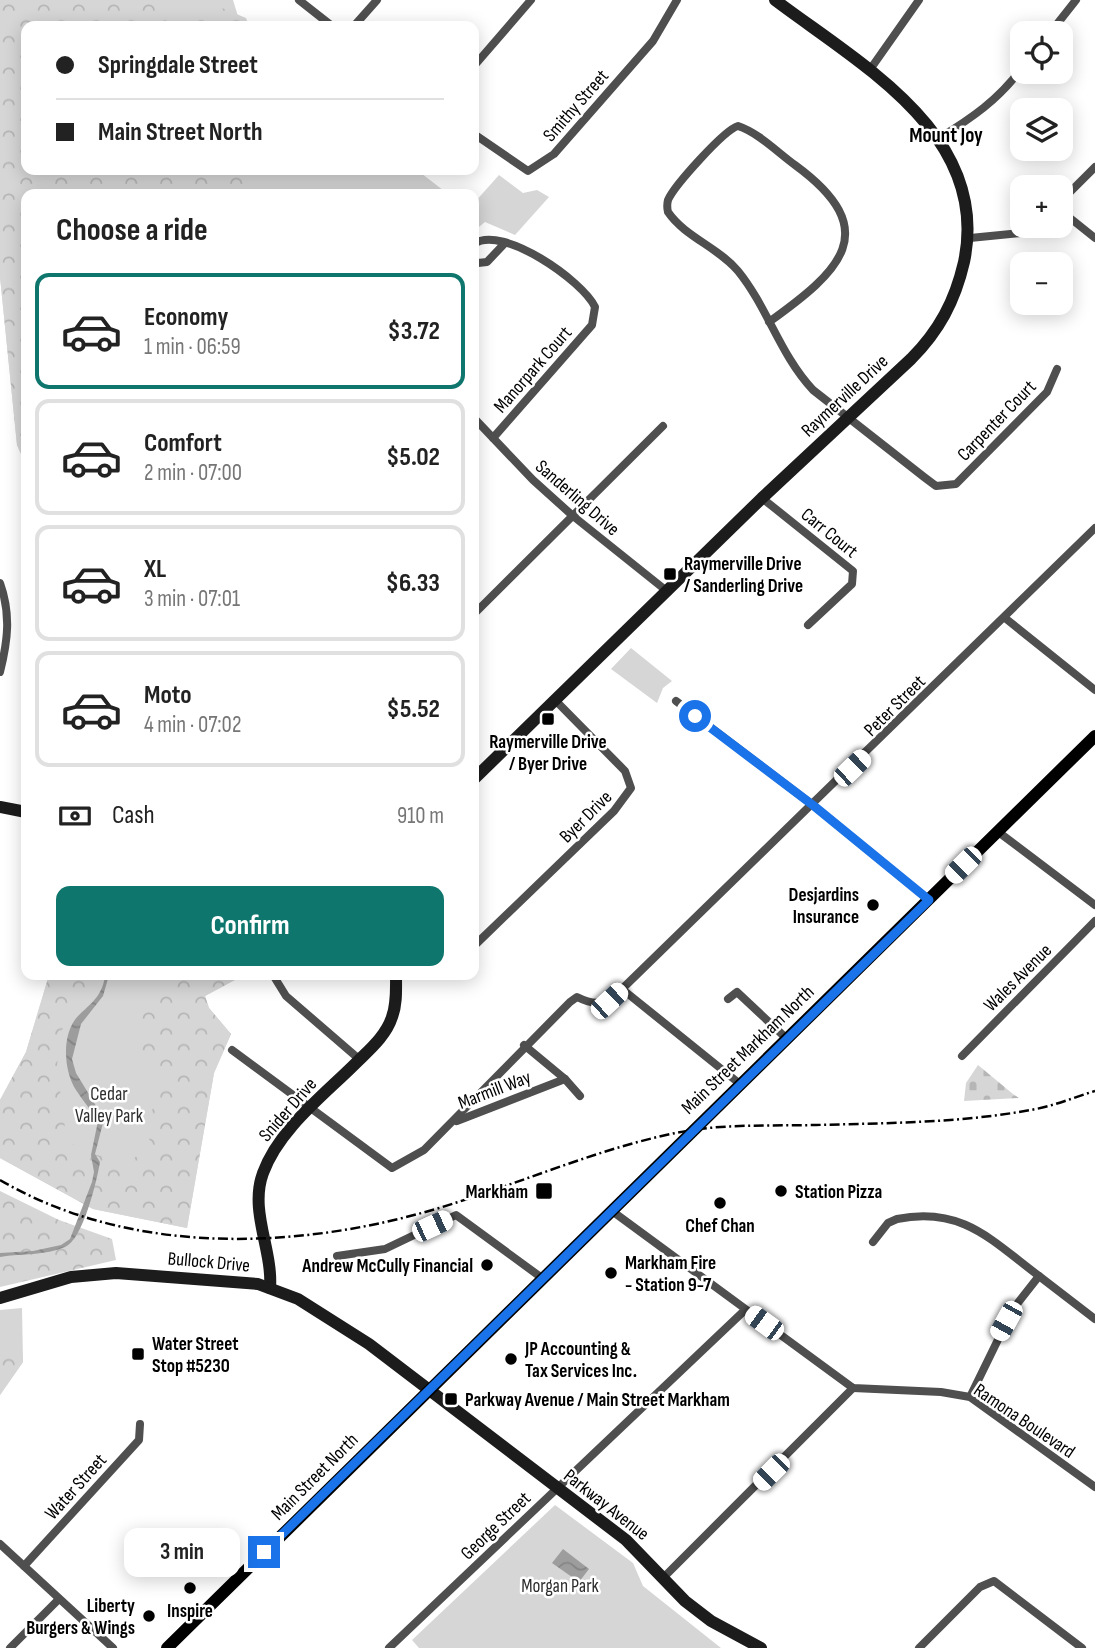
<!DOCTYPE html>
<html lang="en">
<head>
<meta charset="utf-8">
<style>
  body { margin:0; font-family:"Sofia Sans Condensed",sans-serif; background:#f6f6f6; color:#222; height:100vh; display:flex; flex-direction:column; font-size:26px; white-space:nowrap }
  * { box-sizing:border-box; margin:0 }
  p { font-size:23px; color:#767676 }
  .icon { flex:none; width:38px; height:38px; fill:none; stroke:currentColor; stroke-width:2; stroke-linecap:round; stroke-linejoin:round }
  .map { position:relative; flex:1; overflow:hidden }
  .drawer { position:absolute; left:21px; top:189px; width:458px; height:791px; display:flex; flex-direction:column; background:#fff; border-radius:14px; box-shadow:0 4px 18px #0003 }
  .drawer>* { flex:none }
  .top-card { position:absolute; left:21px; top:21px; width:458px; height:154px; border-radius:14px; box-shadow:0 4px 18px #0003; display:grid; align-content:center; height:154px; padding:0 35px; background:#fff }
  .controls { position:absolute; left:1010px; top:21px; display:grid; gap:14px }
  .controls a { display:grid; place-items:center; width:63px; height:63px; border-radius:14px; background:#fff; box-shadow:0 4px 18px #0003; font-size:35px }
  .end { position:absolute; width:32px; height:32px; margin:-16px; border:9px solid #1a73e8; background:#fff; box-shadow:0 0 0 4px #fff }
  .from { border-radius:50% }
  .bubble { position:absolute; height:49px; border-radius:14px; background:#fff; box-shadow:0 4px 18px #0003; font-size:23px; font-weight:700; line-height:49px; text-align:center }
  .car { position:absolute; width:21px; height:42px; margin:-21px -10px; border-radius:9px; box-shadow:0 0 5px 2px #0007; background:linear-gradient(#fff 24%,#345 0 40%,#fff 0 76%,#345 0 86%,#fff 0) }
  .top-card b { display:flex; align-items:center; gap:24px; height:66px; font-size:26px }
  .top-card b+b { border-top:2px solid #e0e0e0 }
  .top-card i { width:18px; height:18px; background:#222 }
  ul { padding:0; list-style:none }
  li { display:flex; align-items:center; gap:21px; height:116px; margin:0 14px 10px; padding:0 21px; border:4px solid #e0e0e0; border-radius:14px }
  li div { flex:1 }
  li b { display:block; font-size:26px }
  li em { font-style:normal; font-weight:700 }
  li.active { border-color:#0f766e }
  li>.icon { width:63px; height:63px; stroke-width:1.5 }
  h2 { padding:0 35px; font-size:32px; line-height:84px }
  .pay { display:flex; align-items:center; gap:18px; height:77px; padding:0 35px; font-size:26px }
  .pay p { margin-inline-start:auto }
  .button { display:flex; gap:14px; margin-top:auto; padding:14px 35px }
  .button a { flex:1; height:80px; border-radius:14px; background:#0f766e; color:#fff; font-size:28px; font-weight:700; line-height:80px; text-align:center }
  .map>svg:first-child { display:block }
  .green { fill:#d6d6d6 }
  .forest { fill:url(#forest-crowns) }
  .cemetery { fill:url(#cemetery-stones) }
  .water { fill:url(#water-waves) }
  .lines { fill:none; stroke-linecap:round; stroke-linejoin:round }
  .street { stroke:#4f4f4f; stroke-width:8 }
  .secondary { stroke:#1c1c1c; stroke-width:12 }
  .primary { stroke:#000; stroke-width:12 }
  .rail { stroke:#000; stroke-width:2.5; stroke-dasharray:10 3.5 2 3.5; stroke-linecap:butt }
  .route { stroke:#1a73e8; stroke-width:9 }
  .poi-dot { fill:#000; stroke:#fff; stroke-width:2.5 }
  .labels { text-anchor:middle; stroke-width:5; stroke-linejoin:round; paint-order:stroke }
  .street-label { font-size:19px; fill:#000; stroke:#fff }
  .poi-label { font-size:19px; font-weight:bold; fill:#000; stroke:#fff; text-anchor:start }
  .park-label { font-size:19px; fill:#2d2d2d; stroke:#fff }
  .neighbourhood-label { font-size:21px; font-weight:bold; fill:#000; stroke:#fff }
</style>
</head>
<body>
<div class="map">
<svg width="1095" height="1648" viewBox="0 0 1095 1648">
  <defs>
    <pattern id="forest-crowns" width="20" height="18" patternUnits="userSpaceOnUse" patternTransform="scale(1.75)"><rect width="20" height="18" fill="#d6d6d6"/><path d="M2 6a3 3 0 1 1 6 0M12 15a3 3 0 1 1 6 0" fill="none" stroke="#b6b6b6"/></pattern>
    <pattern id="cemetery-stones" width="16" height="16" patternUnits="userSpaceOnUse" patternTransform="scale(1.75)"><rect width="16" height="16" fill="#d6d6d6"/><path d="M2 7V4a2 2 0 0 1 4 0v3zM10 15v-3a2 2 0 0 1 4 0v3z" fill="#b6b6b6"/></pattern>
    <pattern id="water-waves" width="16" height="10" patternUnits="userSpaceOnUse" patternTransform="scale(1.75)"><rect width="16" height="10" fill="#9d9d9d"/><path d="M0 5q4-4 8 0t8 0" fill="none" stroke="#858585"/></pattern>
  </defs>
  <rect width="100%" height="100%" fill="#fff"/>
  <g class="green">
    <path d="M0 0H233L241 26H26V170H417L448 194H26V465L17 445 0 277Z"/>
    <path d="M499 175 523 193 537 190 549 197 515 235 485 222 474 231V203Z"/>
    <path d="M631 648 672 681 663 688 657 703 611 669Z"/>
    <path d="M49 975H244L205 996 209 1008 231 1034 214 1073 187 1228 93 1209 0 1158V1100L26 1052Z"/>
    <path d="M22 1308 23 1362 0 1395V1310Z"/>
    <path d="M555 1505 633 1563 643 1586 721 1648H419L412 1640Z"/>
  </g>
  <g class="forest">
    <path d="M0 0H185L164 18 172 26H26V170H268L245 194H26V465L17 445 0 277V156L7 159 0 153Z"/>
    <path d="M222 8 246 18 249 26H182Z"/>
    <path d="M49 975H91L59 1036 57 1068 66 1135 78 1151 129 1162 150 1146 148 1124 163 1075 139 1047 142 1012 171 975H244L205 996 209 1008 231 1034 214 1073 187 1228 93 1209 0 1158V1100L26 1052Z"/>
    <path d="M0 1191 59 1220 112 1239 116 1260 0 1287Z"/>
    <path d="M0 1351 22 1354 23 1362 0 1395Z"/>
  </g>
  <path class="cemetery" d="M978 1065 1013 1094 1019 1098 964 1101 966 1083Z"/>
  <g class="water">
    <path d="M105 975H109L103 996 81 1024 72 1059 76 1073 104 1119 95 1154 100 1162C97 1180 83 1240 65 1247 45 1256 22 1253 0 1257V1253L33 1251 61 1245 70 1239 92 1182 94 1172 91 1155 98 1121C91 1110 83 1101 76 1090 63 1070 61 1031 80 1014 93 1002 103 994 105 975Z"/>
    <path d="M563 1549 589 1569 579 1582 552 1563Z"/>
  </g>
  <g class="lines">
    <g class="street">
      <path d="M299 0 332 26"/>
      <path d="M354 26 377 0"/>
      <path d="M1050 33 1076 0"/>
      <path d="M474 66 531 0"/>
      <path d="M869 71 919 0"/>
      <path d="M474 134 528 171 554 154 653 41 677 0"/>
      <path d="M939 138C972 118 998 100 1022 68"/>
      <path d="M1060 202 1095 167"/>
      <path d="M1060 210 1095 238"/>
      <path d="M970 238 1021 233 1036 226"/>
      <path d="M474 244C502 224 583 281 595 307L592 325 493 438"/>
      <path d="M474 260 478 263 487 262 505 243"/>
      <path d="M769 322C840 271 885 231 795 165 777 152 759 133 738 126 724 130 674 186 668 200 667 204 667 208 668 212 685 237 718 247 738 271 768 308 780 355 813 390L924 477 936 486 956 484 1047 392 1057 369"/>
      <path d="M474 418 533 480 573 516 668 592"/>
      <path d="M762 498 853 571 852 584 808 625"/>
      <path d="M0 583C11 614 8 640 0 672"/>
      <path d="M474 614 663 426"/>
      <path d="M1005 618 1095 690"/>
      <path d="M676 701 814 806 929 900"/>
      <path d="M997 831 1095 905"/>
      <path d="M474 946 614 811 631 788 625 771 556 701"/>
      <path d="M273 975 286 996 359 1059"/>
      <path d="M622 989 740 1084"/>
      <path d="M728 999 737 992 786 1038"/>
      <path d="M524 1045 565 1079 580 1096"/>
      <path d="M232 1050 392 1168 424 1150 570 1002 577 997C597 1007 606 1004 622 989L1095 528"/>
      <path d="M962 1056 1095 921"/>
      <path d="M457 1121 565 1079"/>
      <path d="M612 1211 853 1388 941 1392 970 1397 1095 1487"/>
      <path d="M873 1242 888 1223 897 1219C962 1206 991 1240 1039 1276"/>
      <path d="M337 1256 385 1249 456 1215 542 1278"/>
      <path d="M970 1397 1013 1309 1039 1276 1095 1319"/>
      <path d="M0 1544 113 1648"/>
      <path d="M24 1566 139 1440 140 1424"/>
      <path d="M664 1577 853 1388"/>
      <path d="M10 1648 58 1600"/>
      <path d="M389 1648 745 1310"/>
      <path d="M919 1648 980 1587 994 1581 1082 1648"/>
    </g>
    <g class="secondary">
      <path d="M474 779 762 498 911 359C939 331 955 301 964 262 991 135 861 65 775 0"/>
      <path d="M0 807 26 812"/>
      <path d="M270 1288C273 1250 249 1211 263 1173 279 1129 324 1095 356 1063 369 1050 386 1036 392 1017 397 1004 396 989 396 975"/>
      <path d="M0 1298 71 1277 116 1273 258 1284 298 1299 369 1344 626 1540 685 1601 711 1621 761 1648"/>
    </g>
    <path class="primary" d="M167 1648 1095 736"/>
    <path class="rail" d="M0 1180C135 1259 310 1250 455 1203 531 1179 613 1143 692 1130 733 1124 775 1126 816 1125 889 1123 963 1123 1036 1109 1056 1105 1075 1097 1095 1091"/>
  </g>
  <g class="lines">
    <path class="route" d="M264 1552 929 900 814 806 695 716"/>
  </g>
  <g class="poi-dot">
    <rect x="663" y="567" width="14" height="14" rx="3.5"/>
    <rect x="541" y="712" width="14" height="14" rx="3.5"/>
    <circle cx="873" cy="905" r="7"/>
    <rect x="535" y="1182" width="18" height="18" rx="3.5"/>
    <circle cx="781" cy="1191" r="7"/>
    <circle cx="720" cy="1203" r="7"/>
    <circle cx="487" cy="1265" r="7"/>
    <circle cx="611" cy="1273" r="7"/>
    <rect x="131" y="1347" width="14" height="14" rx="3.5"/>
    <circle cx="511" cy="1359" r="7"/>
    <rect x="444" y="1392" width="14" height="14" rx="3.5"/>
    <circle cx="190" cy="1588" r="7"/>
    <circle cx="149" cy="1616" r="7"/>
  </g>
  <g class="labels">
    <g class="street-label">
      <text transform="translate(575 105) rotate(-49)" y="7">Smithy Street</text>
      <text transform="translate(532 369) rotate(-49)" y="7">Manorpark Court</text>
      <text transform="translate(844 395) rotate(-43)" y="7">Raymerville Drive</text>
      <text transform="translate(996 420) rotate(-46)" y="7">Carpenter Court</text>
      <text transform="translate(578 497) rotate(41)" y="7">Sanderling Drive</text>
      <text transform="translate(830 532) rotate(39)" y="7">Carr Court</text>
      <text transform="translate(894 705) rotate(-45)" y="7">Peter Street</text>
      <text transform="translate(585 816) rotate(-45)" y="7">Byer Drive</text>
      <text transform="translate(1017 977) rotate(-45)" y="7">Wales Avenue</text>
      <text transform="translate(747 1049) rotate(-44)" y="7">Main Street Markham North</text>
      <text transform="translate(494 1089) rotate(-21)" y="7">Marmill Way</text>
      <text transform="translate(287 1109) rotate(-49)" y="7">Snider Drive</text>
      <text transform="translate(209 1261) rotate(5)" y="7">Bullock Drive</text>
      <text transform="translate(1025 1420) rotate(34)" y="7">Ramona Boulevard</text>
      <text transform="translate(314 1476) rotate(-45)" y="7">Main Street North</text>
      <text transform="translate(75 1486) rotate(-48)" y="7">Water Street</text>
      <text transform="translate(607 1504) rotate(38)" y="7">Parkway Avenue</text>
      <text transform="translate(495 1525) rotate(-44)" y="7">George Street</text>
    </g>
    <g class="poi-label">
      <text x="684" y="570">Raymerville Drive<tspan x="684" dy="22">/ Sanderling Drive</tspan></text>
      <text x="548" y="748" text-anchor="middle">Raymerville Drive<tspan x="548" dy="22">/ Byer Drive</tspan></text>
      <text x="859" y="901" text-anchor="end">Desjardins<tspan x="859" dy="22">Insurance</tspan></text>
      <text x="528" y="1198" text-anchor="end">Markham</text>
      <text x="795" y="1198">Station Pizza</text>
      <text x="720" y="1232" text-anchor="middle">Chef Chan</text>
      <text x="625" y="1269">Markham Fire<tspan x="625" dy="22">- Station 9-7</tspan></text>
      <text x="473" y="1272" text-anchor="end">Andrew McCully Financial</text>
      <text x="152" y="1350">Water Street<tspan x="152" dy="22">Stop #5230</tspan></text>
      <text x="525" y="1355">JP Accounting &amp;<tspan x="525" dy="22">Tax Services Inc.</tspan></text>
      <text x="465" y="1406">Parkway Avenue / Main Street Markham</text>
      <text x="135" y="1612" text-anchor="end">Liberty<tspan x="135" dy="22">Burgers &amp; Wings</tspan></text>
      <text x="190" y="1617" text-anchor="middle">Inspire</text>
    </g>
    <g class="park-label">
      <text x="109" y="1100">Cedar<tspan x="109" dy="22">Valley Park</tspan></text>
      <text x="560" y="1592">Morgan Park</text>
    </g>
    <g class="neighbourhood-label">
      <text x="946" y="142">Mount Joy</text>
    </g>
  </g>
</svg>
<div class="controls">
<a><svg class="icon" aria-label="locate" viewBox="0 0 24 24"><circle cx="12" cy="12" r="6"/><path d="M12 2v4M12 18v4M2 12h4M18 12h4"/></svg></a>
<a><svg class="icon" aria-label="layers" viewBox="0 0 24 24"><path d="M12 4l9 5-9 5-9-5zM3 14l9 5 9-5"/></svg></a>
<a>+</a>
<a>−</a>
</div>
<i class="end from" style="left:695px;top:716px"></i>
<i class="end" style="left:264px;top:1552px"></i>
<div class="bubble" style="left:124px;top:1528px;width:116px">3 min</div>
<i class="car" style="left:852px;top:768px;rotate:46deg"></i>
<i class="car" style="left:963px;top:865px;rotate:225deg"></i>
<i class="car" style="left:609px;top:1001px;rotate:47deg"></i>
<i class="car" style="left:432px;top:1226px;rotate:65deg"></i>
<i class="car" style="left:1006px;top:1321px;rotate:209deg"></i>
<i class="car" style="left:764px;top:1323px;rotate:306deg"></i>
<i class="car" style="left:771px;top:1472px;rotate:225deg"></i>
<div class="top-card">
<b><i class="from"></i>Springdale Street</b>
<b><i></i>Main Street North</b>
</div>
<section class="drawer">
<h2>Choose a ride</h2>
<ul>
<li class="active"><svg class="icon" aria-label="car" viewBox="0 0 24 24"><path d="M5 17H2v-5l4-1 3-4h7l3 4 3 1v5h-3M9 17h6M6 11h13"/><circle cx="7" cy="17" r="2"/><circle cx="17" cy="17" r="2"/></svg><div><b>Economy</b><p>1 min · 06:59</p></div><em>$3.72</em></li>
<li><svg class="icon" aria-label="car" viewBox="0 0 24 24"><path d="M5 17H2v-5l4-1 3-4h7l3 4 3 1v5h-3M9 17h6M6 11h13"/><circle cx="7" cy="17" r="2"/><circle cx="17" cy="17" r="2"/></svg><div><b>Comfort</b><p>2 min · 07:00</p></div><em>$5.02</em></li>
<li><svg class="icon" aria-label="car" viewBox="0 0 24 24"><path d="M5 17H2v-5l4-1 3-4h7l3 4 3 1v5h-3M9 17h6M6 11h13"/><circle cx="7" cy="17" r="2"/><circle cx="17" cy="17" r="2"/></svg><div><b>XL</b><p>3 min · 07:01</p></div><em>$6.33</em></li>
<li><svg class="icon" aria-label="car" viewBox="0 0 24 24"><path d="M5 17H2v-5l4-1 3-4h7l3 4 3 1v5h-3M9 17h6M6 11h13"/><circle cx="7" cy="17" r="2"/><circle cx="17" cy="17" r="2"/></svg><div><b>Moto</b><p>4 min · 07:02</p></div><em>$5.52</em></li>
</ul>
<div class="pay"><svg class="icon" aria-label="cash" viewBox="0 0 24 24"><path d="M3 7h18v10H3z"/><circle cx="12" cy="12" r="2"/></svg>Cash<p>910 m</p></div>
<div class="button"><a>Confirm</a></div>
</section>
</div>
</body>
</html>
